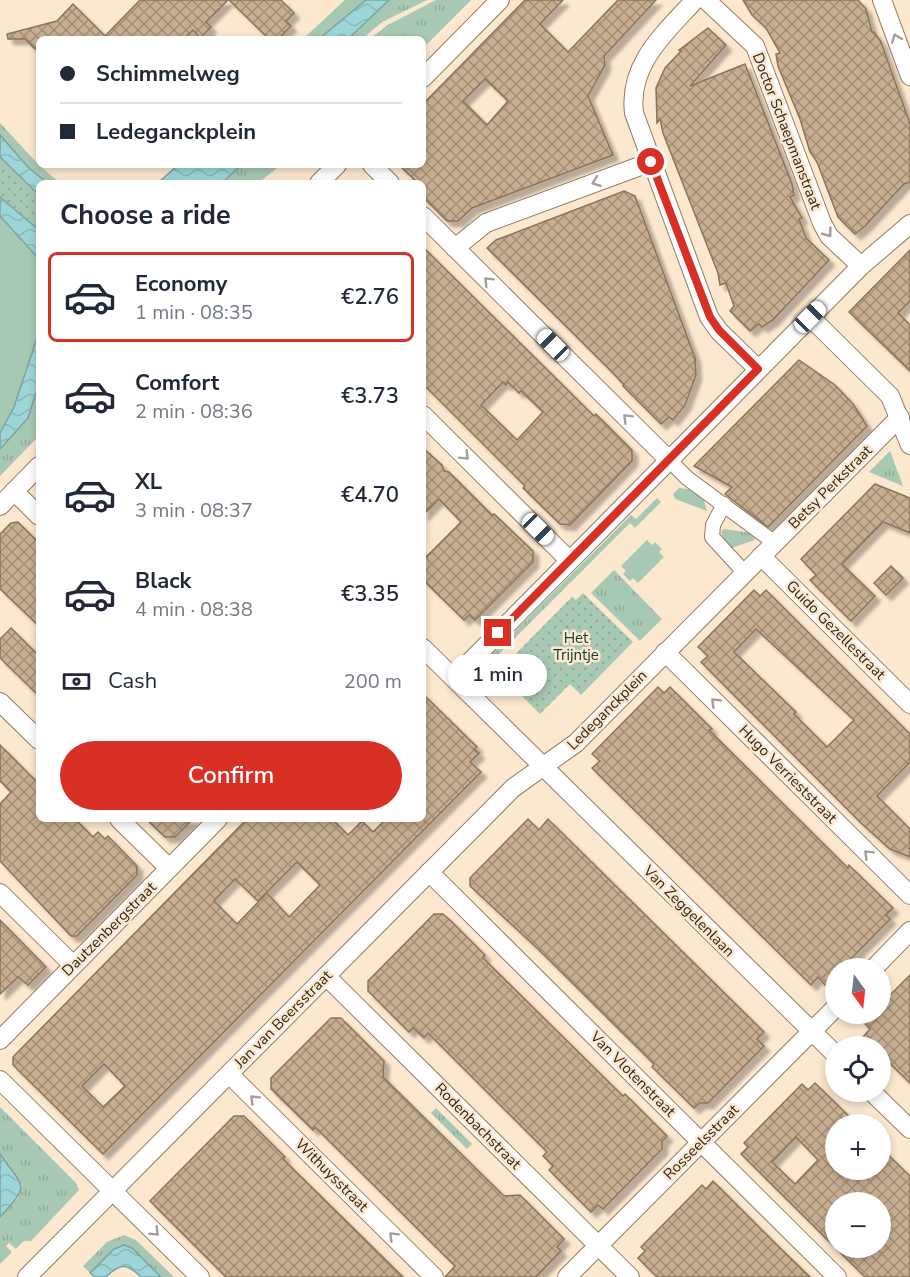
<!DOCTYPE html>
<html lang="en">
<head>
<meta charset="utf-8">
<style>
  body { margin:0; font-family:"Nunito Sans",sans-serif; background:#f2f2f3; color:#1f2937; height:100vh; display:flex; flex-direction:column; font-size:22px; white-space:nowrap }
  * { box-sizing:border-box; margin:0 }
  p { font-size:20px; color:#747a83 }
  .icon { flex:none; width:33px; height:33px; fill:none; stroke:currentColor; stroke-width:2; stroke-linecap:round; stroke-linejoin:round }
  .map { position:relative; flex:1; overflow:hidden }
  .side { position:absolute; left:36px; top:180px; width:390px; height:642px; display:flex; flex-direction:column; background:#fff; border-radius:9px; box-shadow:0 3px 9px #0003 }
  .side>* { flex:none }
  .hud { position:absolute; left:36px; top:36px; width:390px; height:132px; border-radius:9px; box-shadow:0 3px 9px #0003; display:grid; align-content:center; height:132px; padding:0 24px; background:#fff }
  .needle { width:39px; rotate:165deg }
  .buttons { position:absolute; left:825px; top:958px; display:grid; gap:12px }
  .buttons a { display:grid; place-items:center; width:66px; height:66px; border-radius:50%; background:#fff; box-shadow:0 3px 9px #0003; font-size:30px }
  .end { position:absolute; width:27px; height:27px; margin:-14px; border:8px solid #d93025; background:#fff; box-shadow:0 0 0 3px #fff }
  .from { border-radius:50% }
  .bubble { position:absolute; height:42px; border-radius:21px; background:#fff; box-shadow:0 3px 9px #0003; font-size:20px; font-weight:600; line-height:42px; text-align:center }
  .car { position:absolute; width:18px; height:36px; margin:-18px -9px; border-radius:8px; box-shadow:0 0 4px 2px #0007; background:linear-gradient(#fff 24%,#345 0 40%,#fff 0 76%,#345 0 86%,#fff 0) }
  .hud b { display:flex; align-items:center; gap:21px; height:57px; font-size:22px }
  .hud b+b { border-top:2px solid #e0e1e3 }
  .hud i { width:15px; height:15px; background:#1f2937 }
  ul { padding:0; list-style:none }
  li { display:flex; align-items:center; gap:18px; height:90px; margin:0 12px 9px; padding:0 12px; border:3px solid transparent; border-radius:9px }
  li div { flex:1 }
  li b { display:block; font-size:22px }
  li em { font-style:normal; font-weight:600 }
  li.on { border-color:#d93025 }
  li>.icon { width:54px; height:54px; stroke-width:1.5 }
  h2 { padding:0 24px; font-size:27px; line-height:72px }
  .pay { display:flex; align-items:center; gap:15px; height:66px; padding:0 24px; font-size:22px }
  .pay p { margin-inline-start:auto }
  .button { display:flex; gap:12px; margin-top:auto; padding:12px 24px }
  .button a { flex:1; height:69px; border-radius:36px; background:#d93025; color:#fff; font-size:24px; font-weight:600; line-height:69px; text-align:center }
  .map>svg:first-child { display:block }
  .grass { fill:url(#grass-tufts) }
  .park { fill:url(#park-dots) }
  .pitch { fill:#a7c8b3 }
  .water { fill:url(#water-waves); stroke:#7da2a0; stroke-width:1.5 }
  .building { fill:url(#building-cross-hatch); stroke:#8b7459; stroke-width:1.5; fill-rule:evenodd; filter:url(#shadow) }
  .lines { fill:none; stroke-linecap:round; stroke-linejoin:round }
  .pedestrian-casing { stroke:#947c62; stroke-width:16 }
  .minor-casing { stroke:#947c62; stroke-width:20 }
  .pedestrian { stroke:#fff; stroke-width:14 }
  .minor { stroke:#fff; stroke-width:18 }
  .oneway { stroke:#a29e99 }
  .route { stroke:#d93025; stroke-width:8 }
  .labels { text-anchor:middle; stroke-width:5; stroke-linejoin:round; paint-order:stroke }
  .street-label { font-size:15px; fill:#31271c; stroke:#fce7cf }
  .park-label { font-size:15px; fill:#11442b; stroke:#fce7cf }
</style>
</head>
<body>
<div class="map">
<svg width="910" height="1277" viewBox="0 0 910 1277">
  <defs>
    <pattern id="grass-tufts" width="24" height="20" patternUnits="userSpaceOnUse" patternTransform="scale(1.5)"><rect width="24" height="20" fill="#a7c8b3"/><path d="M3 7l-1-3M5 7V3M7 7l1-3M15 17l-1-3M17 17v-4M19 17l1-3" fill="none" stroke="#90ac99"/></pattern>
    <pattern id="park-dots" width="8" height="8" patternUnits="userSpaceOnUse" patternTransform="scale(1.5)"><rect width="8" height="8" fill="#a7c8b3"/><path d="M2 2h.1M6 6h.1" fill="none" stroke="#90ac99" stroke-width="1.8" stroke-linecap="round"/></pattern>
    <pattern id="water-waves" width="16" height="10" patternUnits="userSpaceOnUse" patternTransform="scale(1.5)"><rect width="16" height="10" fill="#9dd6d8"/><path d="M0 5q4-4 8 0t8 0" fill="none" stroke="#88b8b9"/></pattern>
    <pattern id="building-cross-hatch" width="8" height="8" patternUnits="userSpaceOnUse" patternTransform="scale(1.5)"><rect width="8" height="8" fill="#c7ae92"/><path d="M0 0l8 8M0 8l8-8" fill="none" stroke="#a28e76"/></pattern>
    <filter id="shadow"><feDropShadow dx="5.5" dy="5.5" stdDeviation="1.5" flood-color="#0004"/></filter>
  </defs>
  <rect width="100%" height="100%" fill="#fce7cf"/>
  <g class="grass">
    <path d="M345 0H366L319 39H303Z"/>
    <path d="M389 0H427L382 22 362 39H348Z"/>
    <path d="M436 0H471L423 48V39H370L386 26Z"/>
    <path d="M0 123 39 165 60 183H47L28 167 0 135Z"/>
    <path d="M241 165H281L258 183H222Z"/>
    <path d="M39 383V436L0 476V449L28 418Z"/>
    <path d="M890 451 903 486 869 472Z"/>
    <path d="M679 488 701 491 707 511 675 499 673 494Z"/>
    <path d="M657 498 661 502 635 528 630 523 493 660 490 664 486 660 631 515 636 519Z"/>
    <path d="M724 529 752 533 755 540 731 548 727 546 721 532Z"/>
    <path d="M614 570 662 619 640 641 591 593Z"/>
    <path d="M0 1107 76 1183 79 1190 31 1241H24L16 1249 9 1243 6 1246 12 1252 0 1264V1217L18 1198 22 1185 0 1154Z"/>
    <path d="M436 1108 472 1144 467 1149 431 1113Z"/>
    <path d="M124 1235 136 1240 174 1277H161C125 1242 128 1234 90 1273L83 1266 107 1242Z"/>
  </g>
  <g class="park">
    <path d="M0 157 39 195V230L0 197Z"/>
    <path d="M583 593 633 642 581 695 570 684 540 714 509 683 512 680 508 677 505 679 498 672 572 597 576 600Z"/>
  </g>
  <g class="pitch">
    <path d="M0 216 39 259V332L14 407 0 433Z"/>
    <path d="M647 540 652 545 655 542 662 549 659 552 664 557 638 583 633 578 630 581 623 574 626 571 621 566Z"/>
  </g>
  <g class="water">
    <path d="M366 0H389L348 39H319Z"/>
    <path d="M0 135 28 167 47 183H39V195L0 157Z"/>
    <path d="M178 165H241L222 183H158Z"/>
    <path d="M0 197 39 230V259L0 216Z"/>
    <path d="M39 332V383L28 418 0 449V433L14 407Z"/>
    <path d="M0 1154C22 1187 33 1183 0 1217Z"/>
    <path d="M124 1245 132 1248 161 1277H141C127 1263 120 1263 106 1277H95L90 1273 114 1249Z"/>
  </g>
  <g class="building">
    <path d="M140 0H228L206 22 211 27 200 38 193 30 184 39H39V45L35 49 25 39H8L7 34 57 21 73 4 105 36Z"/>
    <path d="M229 0H281L294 13 286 21 291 26 278 39H269Z"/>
    <path d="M525 0H563L540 24 568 52 618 0H656L604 56 605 65 588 96 613 155 472 208 458 221H447L423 197V183H418L399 165H423V104ZM485 79 508 101 487 125 463 101Z"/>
    <path d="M743 0H858L866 9 872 32H874L881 42 910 124V182L904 184 865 226 855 234 838 217 817 162 810 152 800 119 778 66 776 54 780 53 766 28 752 15Z"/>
    <path d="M708 28 726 45 690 86 745 64 792 184 794 195 790 197 802 218 799 219 806 238 829 260 773 320 762 327 759 324 750 331 730 311 734 306 726 283 720 285 718 273 663 133 660 119 657 123 656 88 665 68 681 51 679 50Z"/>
    <path d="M624 191 635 196 695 358 696 375 685 405 673 420 669 417 661 424 623 386 624 385 610 370 487 248 496 240Z"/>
    <path d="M423 247 594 416 596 414 632 450V461L570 525 560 524 523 488 525 486 423 384ZM503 382 506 385 508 382 519 393 521 391 543 412 517 440 481 405Z"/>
    <path d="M910 250V301L898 313 910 325V371L849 312Z"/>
    <path d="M799 360 835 385 853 404 867 426 768 527 725 494 732 487 694 466Z"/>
    <path d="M423 448 442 465 444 471 449 472 492 515 494 514 533 551V562L475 620 469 615 464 620 423 580V560L461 522 439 499 423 515Z"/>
    <path d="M875 484 910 498V533L883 522 842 564 875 596 851 621 810 580 816 575 801 559Z"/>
    <path d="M18 522 39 543V626L0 589V534L11 523Z"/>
    <path d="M891 566 903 578 886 595 874 583Z"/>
    <path d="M754 590 760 596 766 590 910 734V762L877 796 910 829V857L890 849 861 823 701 662 708 656 698 647ZM756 629 854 720 827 747 794 714 796 712 734 652Z"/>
    <path d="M11 628 39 656V696L0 658V639Z"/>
    <path d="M658 687 664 693 670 687 712 729 709 730 848 868 849 865 893 908 886 915 890 919 841 969H836V974L825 985 818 977 811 985 592 768 600 761 592 754Z"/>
    <path d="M423 694 477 747 474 749 479 753 470 762 481 772 103 1154 13 1065V1057L247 819H332L348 835 362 821 373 832 386 819H423ZM297 862 320 885 289 917 267 893 237 924 214 901 235 879 258 901ZM104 1064 125 1086 103 1107 82 1086Z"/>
    <path d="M0 745 39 784V819H75L93 837 98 832 105 839 108 836 137 866V875L77 936H71L0 861V804L11 792 0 781Z"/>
    <path d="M146 819H193L175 837H165Z"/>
    <path d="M528 819 539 830 548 819 764 1032 757 1039 764 1046 708 1103H700L694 1108 652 1067 654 1064 538 949 470 886V878Z"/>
    <path d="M434 914H443L452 922 485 955 483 958 623 1096 625 1094 667 1136 662 1141V1149L603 1209 598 1205 591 1212 549 1170 553 1166 543 1156 547 1152 428 1033 424 1038 413 1028 409 1032 368 991V981Z"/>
    <path d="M0 920 46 967 28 985 18 977 0 994Z"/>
    <path d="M910 975V1083L880 1054V1047H874L863 1037 870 1029 863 1022 871 1014H880V1005Z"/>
    <path d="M331 1018H341L384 1061 383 1077 504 1196 520 1195 564 1239 557 1247 561 1251 536 1277H445L455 1266 315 1127 313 1130 271 1089V1078Z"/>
    <path d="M815 1083 858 1125H836V1170H880V1147L910 1176V1277H865L741 1154 748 1147 744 1143 802 1084 808 1090ZM796 1137 818 1160 795 1184 772 1162ZM836 1203H880V1248H836Z"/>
    <path d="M234 1116H244L285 1157 283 1159 403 1277H226L150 1201Z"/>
    <path d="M713 1181 776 1244 810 1277H657L638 1258 645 1251 641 1247 702 1185 706 1189Z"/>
  </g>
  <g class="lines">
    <g class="pedestrian-casing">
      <g id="pedestrian">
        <path d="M668 459 687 478 775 543"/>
        <path d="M724 504 713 525 712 537 745 573"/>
      </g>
    </g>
    <g class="minor-casing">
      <g id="minor">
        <path d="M695 0C665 33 628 64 634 113L709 317 719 331 758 369"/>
        <path d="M706 0 755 46 822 223 829 236 861 266"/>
        <path d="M882 0 910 76"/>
        <path d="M423 78 500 0"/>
        <path d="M372 165 390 183"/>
        <path d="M319 183 337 165"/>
        <path d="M423 216 668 459"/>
        <path d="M455 248 486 223 651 162"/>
        <path d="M810 317 890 396 910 445"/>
        <path d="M423 415 569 560"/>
        <path d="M14 491 39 516"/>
        <path d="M0 506 39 466"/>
        <path d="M761 556 910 704"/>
        <path d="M423 648 836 1055"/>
        <path d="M665 652 910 895"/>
        <path d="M454 678 861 266 910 224"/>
        <path d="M0 702 39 740"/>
        <path d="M119 819 169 868"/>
        <path d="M429 872 837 1277"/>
        <path d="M0 893 73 965"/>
        <path d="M873 969 910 931"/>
        <path d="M326 976 630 1277"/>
        <path d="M0 1040 218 819"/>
        <path d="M229 1074 434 1277"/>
        <path d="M0 1080 200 1277"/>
        <path d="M872 1092 910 1129"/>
        <path d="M27 1277 513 788 576 743 900 417"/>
        <path d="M567 1277 836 1007"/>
      </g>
    </g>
    <use href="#pedestrian" class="pedestrian"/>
    <use href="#minor" class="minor"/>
  </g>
  <defs><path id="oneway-chevron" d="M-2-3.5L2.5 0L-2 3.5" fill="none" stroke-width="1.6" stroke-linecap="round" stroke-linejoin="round" transform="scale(1.5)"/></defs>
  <g class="oneway">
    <use href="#oneway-chevron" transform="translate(896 38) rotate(-110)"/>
    <use href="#oneway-chevron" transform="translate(596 182) rotate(160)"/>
    <use href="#oneway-chevron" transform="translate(828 233) rotate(53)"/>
    <use href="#oneway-chevron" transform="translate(488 281) rotate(-135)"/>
    <use href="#oneway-chevron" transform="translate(627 418) rotate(-135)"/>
    <use href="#oneway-chevron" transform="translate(465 456) rotate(45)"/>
    <use href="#oneway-chevron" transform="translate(715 702) rotate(-135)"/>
    <use href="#oneway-chevron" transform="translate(868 854) rotate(-135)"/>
    <use href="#oneway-chevron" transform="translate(254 1099) rotate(-135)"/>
    <use href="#oneway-chevron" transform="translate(155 1232) rotate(45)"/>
    <use href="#oneway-chevron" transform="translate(393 1236) rotate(-135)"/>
  </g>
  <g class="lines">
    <path class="route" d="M498 633 758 369 719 330 710 317 651 162"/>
  </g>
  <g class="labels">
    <g class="street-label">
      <text transform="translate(787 131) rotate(69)" y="5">Doctor Schaepmanstraat</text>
      <text transform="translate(830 487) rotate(-45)" y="5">Betsy Perkstraat</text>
      <text transform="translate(836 630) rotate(45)" y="5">Guido Gezellestraat</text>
      <text transform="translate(607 710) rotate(-45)" y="5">Ledeganckplein</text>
      <text transform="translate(788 774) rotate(45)" y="5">Hugo Verrieststraat</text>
      <text transform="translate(689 911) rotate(45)" y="5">Van Zeggelenlaan</text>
      <text transform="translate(109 929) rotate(-45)" y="5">Dautzenbergstraat</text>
      <text transform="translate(283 1019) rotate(-45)" y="5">Jan van Beersstraat</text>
      <text transform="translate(633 1074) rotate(45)" y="5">Van Vlotenstraat</text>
      <text transform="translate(478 1126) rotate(45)" y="5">Rodenbachstraat</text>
      <text transform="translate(701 1142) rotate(-45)" y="5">Rosseelsstraat</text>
      <text transform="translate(332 1175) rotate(45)" y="5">Withuysstraat</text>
    </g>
    <g class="park-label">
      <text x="576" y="643">Het<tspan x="576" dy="17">Trijntje</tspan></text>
    </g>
  </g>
</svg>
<div class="buttons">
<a><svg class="needle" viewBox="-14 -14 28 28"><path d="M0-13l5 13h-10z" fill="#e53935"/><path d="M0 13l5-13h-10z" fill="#747a83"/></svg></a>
<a><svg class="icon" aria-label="locate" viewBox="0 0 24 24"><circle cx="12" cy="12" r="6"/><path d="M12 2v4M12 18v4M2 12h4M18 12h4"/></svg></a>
<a>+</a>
<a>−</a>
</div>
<i class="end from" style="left:651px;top:162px"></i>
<i class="end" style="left:498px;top:633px"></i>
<div class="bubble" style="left:448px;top:654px;width:99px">1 min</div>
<i class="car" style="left:810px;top:317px;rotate:45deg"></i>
<i class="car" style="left:553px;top:345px;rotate:315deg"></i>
<i class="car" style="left:538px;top:529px;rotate:135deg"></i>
<div class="hud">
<b><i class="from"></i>Schimmelweg</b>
<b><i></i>Ledeganckplein</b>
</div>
<section class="side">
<h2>Choose a ride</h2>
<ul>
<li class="on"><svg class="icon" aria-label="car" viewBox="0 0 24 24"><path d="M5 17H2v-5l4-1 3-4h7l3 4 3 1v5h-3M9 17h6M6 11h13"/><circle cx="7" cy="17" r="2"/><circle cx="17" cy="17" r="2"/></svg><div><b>Economy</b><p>1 min · 08:35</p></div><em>€2.76</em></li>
<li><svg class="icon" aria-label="car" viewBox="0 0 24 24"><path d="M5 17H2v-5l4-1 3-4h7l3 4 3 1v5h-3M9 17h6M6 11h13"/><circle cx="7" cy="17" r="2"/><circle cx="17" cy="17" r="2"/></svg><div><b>Comfort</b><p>2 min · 08:36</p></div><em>€3.73</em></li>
<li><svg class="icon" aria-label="car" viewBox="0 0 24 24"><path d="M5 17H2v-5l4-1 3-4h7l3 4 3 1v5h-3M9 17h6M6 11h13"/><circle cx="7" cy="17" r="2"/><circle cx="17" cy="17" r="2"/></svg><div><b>XL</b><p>3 min · 08:37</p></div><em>€4.70</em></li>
<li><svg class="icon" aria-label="car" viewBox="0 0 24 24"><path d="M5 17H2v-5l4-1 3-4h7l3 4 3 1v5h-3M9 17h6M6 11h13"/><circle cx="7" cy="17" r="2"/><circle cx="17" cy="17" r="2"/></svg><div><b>Black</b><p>4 min · 08:38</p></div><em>€3.35</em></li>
</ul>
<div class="pay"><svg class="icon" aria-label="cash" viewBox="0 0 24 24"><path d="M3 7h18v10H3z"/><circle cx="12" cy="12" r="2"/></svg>Cash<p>200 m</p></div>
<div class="button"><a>Confirm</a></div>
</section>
</div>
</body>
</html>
